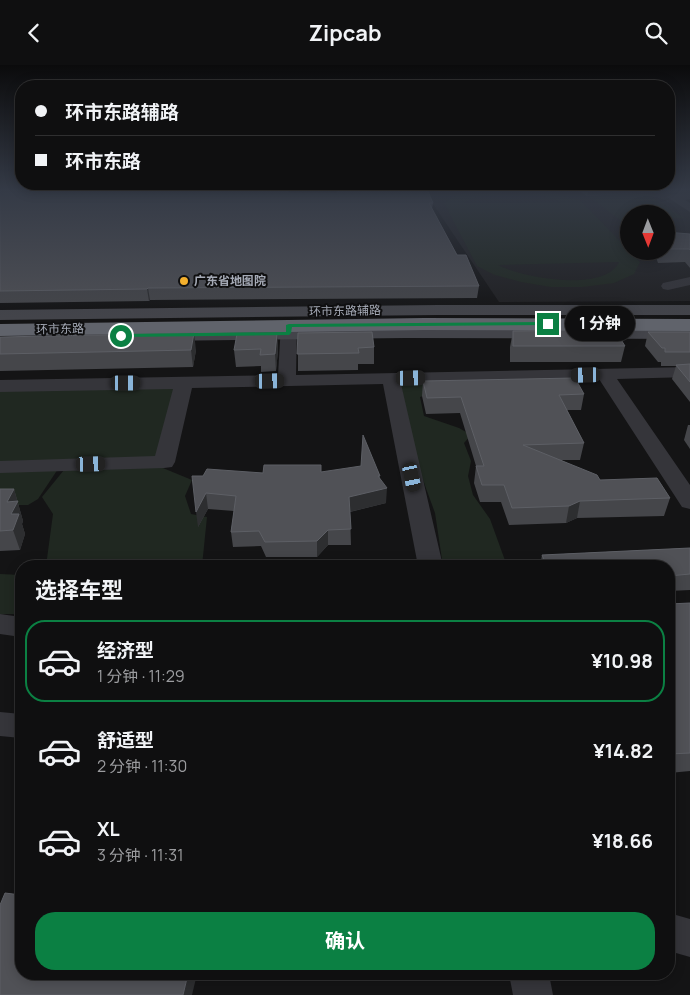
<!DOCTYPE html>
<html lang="zh">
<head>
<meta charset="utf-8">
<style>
  body { margin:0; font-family:Manrope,"Noto Sans SC",sans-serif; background:#1d1d1e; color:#f1f3f6; height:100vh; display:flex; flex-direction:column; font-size:19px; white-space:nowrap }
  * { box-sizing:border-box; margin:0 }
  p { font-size:16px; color:#9b9c9f }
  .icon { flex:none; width:28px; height:28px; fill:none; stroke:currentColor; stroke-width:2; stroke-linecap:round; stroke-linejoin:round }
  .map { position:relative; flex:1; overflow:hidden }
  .drawer { position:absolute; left:15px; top:495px; width:660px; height:420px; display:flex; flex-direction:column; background:#0f0f10; border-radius:20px; box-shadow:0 2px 12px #0003,0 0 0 1px #2f2f30 }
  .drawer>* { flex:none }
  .top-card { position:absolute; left:15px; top:15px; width:660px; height:110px; border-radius:20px; box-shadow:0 2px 12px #0003,0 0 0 1px #2f2f30; display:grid; align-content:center; height:110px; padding:0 20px; background:#0f0f10 }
  .needle { width:32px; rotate:179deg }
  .fabs { position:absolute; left:620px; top:140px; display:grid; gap:10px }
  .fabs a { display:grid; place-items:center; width:55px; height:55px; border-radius:50%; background:#0f0f10; box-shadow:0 2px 12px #0003,0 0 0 1px #2f2f30; font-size:25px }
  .end { position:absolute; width:22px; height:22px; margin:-11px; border:6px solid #0b8043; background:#fff; box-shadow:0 0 0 2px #fff }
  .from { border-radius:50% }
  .bubble { position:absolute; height:35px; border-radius:18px; background:#0f0f10; box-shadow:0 2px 12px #0003,0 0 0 1px #2f2f30; font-size:16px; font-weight:700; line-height:35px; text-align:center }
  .car { position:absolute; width:15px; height:30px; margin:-15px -8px; border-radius:6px; box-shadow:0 0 4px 1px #0007; background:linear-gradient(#222 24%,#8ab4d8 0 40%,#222 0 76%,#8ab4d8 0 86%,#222 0) }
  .top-card b { display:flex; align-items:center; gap:18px; height:48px; font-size:19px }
  .top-card b+b { border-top:1px solid #2f2f30 }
  .top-card i { width:12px; height:12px; background:#f1f3f6 }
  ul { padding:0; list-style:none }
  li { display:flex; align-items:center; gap:15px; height:82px; margin:0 10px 8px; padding:0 10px; border:2px solid transparent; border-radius:20px }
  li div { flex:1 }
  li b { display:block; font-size:19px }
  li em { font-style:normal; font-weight:700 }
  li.on { border-color:#0b8043 }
  li>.icon { width:45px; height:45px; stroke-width:1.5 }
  h2 { padding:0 20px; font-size:22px; line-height:60px }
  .primary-button { display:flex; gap:10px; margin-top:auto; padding:10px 20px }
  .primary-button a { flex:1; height:58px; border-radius:20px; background:#0b8043; color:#fff; font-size:20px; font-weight:700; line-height:58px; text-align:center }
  header { display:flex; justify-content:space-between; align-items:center; height:65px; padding:0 20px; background:#0f0f10; font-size:22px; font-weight:700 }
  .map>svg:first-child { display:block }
  .built { fill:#202022; fill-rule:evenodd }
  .green { fill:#202821; fill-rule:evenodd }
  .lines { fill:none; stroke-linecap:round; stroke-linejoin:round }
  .street { fill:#35353a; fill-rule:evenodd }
  .secondary { fill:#43444a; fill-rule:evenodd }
  .highway { fill:#60636b; fill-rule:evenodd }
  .wall { fill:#45464a }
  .shaded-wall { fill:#2d2e30 }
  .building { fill:#505156; stroke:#5d5f65 }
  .route { fill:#0b8043 }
  .poi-dot { fill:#f4b02d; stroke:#0f0f10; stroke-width:2 }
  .labels { text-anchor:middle; stroke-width:4; stroke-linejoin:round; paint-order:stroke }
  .far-poi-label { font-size:12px; font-weight:bold; fill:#a5aab6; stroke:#0f0f10; text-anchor:start }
  .far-street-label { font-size:12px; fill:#a5aab6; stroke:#0f0f10 }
</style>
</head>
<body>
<header><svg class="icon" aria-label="back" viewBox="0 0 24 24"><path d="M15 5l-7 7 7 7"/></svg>Zipcab<svg class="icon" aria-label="search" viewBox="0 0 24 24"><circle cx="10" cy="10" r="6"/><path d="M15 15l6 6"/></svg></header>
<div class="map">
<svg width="690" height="930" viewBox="0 0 690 930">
  <rect width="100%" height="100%" fill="#141415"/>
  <path class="built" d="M461 124H690V236L499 237 425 127ZM629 149H666V186H629Z"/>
  <g class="green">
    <path d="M493 124 546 126 581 136 640 197 634 209 614 218 582 222H551L521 217 495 210 477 201 444 138C459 127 475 125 493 124ZM506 128 539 130 564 137 464 138 472 133ZM619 197C605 228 522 213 498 200Z"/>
    <path d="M647 129 684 153 666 154V149H629V156H621L589 131Z"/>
    <path d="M408 317 436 320 432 328 420 332 424 351 459 363 471 370 464 378 471 396 468 411 473 430 490 454 507 501H443L435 448 411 382 400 318Z"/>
    <path d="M175 321 157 393 0 397V324Z"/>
    <path d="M158 401 192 415 185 431 191 449 207 452 202 501H46L53 449 42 432 64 405Z"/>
    <path d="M58 404 38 434 28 440H0V405Z"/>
    <path d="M0 509 21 510V549H0Z"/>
  </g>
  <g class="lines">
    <g class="street">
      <path d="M690 128V134L685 135 690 138V147L667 132 673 129Z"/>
      <path d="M690 212V220L668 225 663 224 661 221 663 218Z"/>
      <path d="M289 255 295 257 297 260 296 310 690 302V312L617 314 690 420V444L682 442 599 314 401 319 443 501H418L383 319 192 323 175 397 172 402 164 403 0 408V396L155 391 173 324 0 327V315L278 310 281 260 283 257Z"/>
      <path d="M0 549 21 552V572L0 569Z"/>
      <path d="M0 647 21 649V673L0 671Z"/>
      <path d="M669 848 690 854V892L669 886Z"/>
      <path d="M509 909H549L553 930H513Z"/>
    </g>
    <g class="secondary">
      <path d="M438 240H690V250H438L0 255V245Z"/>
      <path d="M405 261 690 262V274L405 273 156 276 149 274 146 270 149 266 156 264Z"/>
    </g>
    <path class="highway" d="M424 253 690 254V266L424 265 0 271V259Z"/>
  </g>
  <g class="wall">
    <path d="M0 124H289V128H337V124H430H427L433 138 432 144 457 190 479 221 477 233 150 235 149 236 0 238Z"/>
    <path d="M576 124H656L655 127 587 131Z"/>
    <path d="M666 167 690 169V203L685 197 658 198 654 186H666Z"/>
    <path d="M513 266 625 281 621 297H510V282Z"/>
    <path d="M648 267H690V337L672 314 676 301H661V297H658L645 281Z"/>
    <path d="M298 268 374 282V299H358V305L298 306Z"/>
    <path d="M277 269 278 285 276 306 261 307V301L236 302 234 285Z"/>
    <path d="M0 272 196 285 193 302 0 306Z"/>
    <path d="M423 316 584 329 581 345H567L584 378 580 395H561L600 415 670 433 664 451 577 453 566 458 509 460 501 437H480L474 418 476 401 460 348 426 349 422 331Z"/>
    <path d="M688 360H690V384L684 375Z"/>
    <path d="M321 407 380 414 386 438 350 447 351 480H328L317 492H266L261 481 233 482 231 467 234 446 208 444 198 462 203 411 263 408Z"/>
    <path d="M0 424H14L23 456 22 459 25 469 20 485 0 486Z"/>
    <path d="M690 483V525L669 526V501H540L542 490Z"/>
    <path d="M690 538V706L669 708V539Z"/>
  </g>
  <g class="shaded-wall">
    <path d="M602 124H656L655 127 587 131 588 125Z"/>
    <path d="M148 223 150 235 149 236 147 224Z"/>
    <path d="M194 268 196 285 193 302 191 285Z"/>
    <path d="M277 269 278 285 276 306 275 289Z"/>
    <path d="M378 411H380V425L387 423 386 438 349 447V432Z"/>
    <path d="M14 424 23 456 22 459 25 469 20 485 13 465 7 437Z"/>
    <path d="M206 428 208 444 198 462 196 447Z"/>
    <path d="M580 436 577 453 566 458 569 441Z"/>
    <path d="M328 465V480L317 492V476Z"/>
    <path d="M188 909H197L192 930H183Z"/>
  </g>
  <g class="building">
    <path d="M0 124H288L287 128H338V124H427L433 138H429L457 190H466L479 221 148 223 147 224 0 226Z"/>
    <path d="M666 167 690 169V185L689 184H666Z"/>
    <path d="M615 265 625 281H513V266Z"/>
    <path d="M372 267 374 282 358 283 359 288 297 289 298 268Z"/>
    <path d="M648 267H690V287H665V283H662Z"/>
    <path d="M194 268 191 285 0 289V272Z"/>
    <path d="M237 269H277L275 289 260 290 261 284 234 285Z"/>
    <path d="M690 299V317L676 300Z"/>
    <path d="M575 313 584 329 559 330 584 378 523 380 597 410 600 415 657 413 670 433 580 436 569 441 512 443 504 420H482L476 401H484L461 332 427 333 423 316Z"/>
    <path d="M363 370 380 411H378L387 423 349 432 351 464 328 465 317 476 265 477 259 466 231 467 236 431 206 428 196 447 192 411H203L207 404 263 408 264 400H321V407L361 401Z"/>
    <path d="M0 424H14L7 437 18 436 11 449H19L13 465 0 466Z"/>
    <path d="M690 483V509L669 511V501H547L542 490Z"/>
    <path d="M690 538V688L669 689V539Z"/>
    <path d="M5 828 21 830V909H188L183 930H0V840Z"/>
  </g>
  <linearGradient id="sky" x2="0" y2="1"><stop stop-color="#0b0b0c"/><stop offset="0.49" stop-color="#343a46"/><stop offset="1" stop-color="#343a46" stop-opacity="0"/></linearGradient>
  <rect width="690" height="254" fill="url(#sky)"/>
  <path class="route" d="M548 257 550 260 292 262 291 268 289 270 121 272 118 271 121 269 286 267V260L289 259Z"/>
  <circle class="poi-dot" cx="184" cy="216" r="5"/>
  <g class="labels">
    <g class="far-poi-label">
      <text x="194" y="220">广东省地图院</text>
    </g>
    <g class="far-street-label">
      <text transform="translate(345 246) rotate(-1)" y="4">环市东路辅路</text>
      <text transform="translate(60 264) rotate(-1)" y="4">环市东路</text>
    </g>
  </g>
</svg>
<div class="fabs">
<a><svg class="needle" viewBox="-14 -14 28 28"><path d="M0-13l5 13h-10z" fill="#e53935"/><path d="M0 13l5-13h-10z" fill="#9b9c9f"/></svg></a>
</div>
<i class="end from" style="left:121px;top:271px"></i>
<i class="end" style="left:548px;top:259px"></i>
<div class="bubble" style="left:565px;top:241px;width:70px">1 分钟</div>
<i class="car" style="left:586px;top:310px;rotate:269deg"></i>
<i class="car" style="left:411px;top:313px;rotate:89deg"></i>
<i class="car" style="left:270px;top:316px;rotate:89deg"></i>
<i class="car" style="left:126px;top:318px;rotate:90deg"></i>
<i class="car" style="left:91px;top:399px;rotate:88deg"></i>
<i class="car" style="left:412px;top:412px;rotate:168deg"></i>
<div class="top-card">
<b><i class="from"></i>环市东路辅路</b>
<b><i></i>环市东路</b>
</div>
<section class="drawer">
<h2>选择车型</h2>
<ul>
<li class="on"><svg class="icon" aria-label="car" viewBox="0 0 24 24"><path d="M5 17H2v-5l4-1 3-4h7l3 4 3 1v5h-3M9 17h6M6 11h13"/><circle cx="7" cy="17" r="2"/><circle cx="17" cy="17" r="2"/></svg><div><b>经济型</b><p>1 分钟 · 11:29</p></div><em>¥10.98</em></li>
<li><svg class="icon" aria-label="car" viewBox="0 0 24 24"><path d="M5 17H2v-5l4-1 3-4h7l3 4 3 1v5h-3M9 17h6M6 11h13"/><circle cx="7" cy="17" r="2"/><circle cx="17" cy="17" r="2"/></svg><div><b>舒适型</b><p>2 分钟 · 11:30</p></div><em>¥14.82</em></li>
<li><svg class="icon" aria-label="car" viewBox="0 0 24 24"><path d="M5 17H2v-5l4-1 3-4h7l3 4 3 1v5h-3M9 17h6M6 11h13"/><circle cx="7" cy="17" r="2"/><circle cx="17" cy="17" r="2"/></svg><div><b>XL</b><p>3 分钟 · 11:31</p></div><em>¥18.66</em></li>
</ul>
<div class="primary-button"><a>确认</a></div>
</section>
</div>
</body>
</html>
